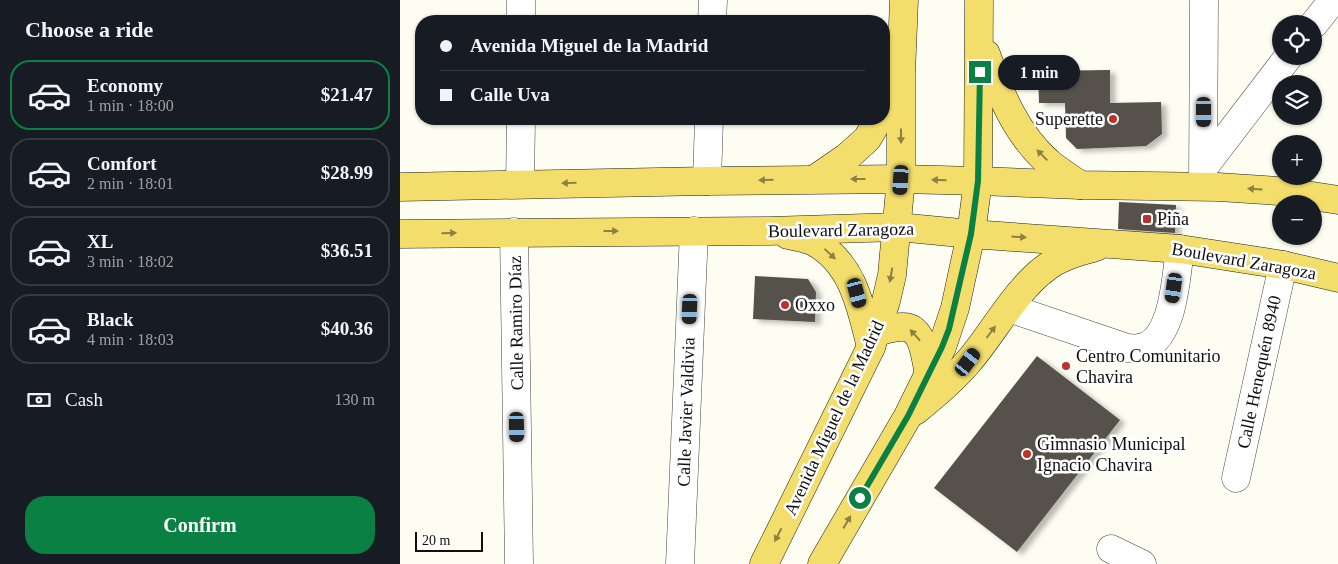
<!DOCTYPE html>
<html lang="en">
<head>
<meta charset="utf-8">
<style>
  body { margin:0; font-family:Georgia,serif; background:#20242c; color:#f1f3f6; height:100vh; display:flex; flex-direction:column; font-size:19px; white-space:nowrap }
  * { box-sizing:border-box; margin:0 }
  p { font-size:16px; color:#9ea1a6 }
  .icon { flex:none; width:28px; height:28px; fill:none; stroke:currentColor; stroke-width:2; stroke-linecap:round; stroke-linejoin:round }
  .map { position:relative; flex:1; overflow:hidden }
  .drawer { display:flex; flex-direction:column; background:#171b24; width:400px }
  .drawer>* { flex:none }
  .top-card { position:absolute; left:15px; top:15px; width:475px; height:110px; border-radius:20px; box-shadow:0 1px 4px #0004; display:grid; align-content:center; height:110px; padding:0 25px; background:#171b24 }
  .controls { position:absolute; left:872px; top:15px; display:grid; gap:10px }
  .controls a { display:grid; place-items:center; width:50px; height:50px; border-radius:50%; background:#171b24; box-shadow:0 1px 4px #0004; font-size:25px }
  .scale { position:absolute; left:15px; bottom:12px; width:68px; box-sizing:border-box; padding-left:5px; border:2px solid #0f0f0f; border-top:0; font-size:14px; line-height:18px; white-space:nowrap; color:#0f0f0f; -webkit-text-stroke:4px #fff; paint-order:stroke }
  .end { position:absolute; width:22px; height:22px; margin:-11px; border:6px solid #0b8043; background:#fff; box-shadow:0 0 0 2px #fff }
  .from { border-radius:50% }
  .bubble { position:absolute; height:35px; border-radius:18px; background:#171b24; box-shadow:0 1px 4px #0004; font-size:16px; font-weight:700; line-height:35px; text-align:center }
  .car { position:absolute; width:15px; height:30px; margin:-15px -8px; border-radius:6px; box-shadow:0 0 4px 1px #0007; background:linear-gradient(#222 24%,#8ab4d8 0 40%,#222 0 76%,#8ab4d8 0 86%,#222 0) }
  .top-card b { display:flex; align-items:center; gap:18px; height:48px; font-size:19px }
  .top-card b+b { border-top:1px solid #363941 }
  .top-card i { width:12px; height:12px; background:#f1f3f6 }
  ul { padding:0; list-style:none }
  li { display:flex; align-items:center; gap:15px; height:70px; margin:0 10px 8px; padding:0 15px; border:2px solid #363941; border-radius:20px }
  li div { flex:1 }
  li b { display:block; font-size:19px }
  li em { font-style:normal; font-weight:700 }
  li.selected { border-color:#0b8043 }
  li>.icon { width:45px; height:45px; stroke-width:1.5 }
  h2 { padding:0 25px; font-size:22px; line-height:60px }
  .pay { display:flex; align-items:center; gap:12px; height:55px; padding:0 25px; font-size:19px }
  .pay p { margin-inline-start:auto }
  .primary-button { display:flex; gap:10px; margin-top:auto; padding:10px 25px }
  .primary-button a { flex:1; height:58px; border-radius:20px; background:#0b8043; color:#fff; font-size:20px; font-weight:700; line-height:58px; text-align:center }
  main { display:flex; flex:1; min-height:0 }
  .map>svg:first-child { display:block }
  .building { fill:#57514b; filter:url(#shadow) }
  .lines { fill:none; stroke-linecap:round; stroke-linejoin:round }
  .minor-casing { stroke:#424242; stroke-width:29 }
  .major-casing { stroke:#202020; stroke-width:29 }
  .minor { stroke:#fff; stroke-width:28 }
  .major { stroke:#f3de6c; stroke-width:28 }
  .oneway { fill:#8c8142 }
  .route { stroke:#0b8043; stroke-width:6 }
  .poi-dot { fill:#ba322b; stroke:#fff; stroke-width:2 }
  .labels { text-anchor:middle; stroke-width:5; stroke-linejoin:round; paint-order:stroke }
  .poi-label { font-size:18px; fill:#0f0f0f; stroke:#fff; text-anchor:start }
  .street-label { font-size:18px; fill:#0f0f0f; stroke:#fff }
</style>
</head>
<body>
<main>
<section class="drawer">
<h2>Choose a ride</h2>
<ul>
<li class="selected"><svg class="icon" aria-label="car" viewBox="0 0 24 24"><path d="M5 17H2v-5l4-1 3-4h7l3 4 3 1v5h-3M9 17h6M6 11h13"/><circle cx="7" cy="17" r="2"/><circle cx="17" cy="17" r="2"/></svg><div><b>Economy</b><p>1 min · 18:00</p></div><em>$21.47</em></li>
<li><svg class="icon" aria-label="car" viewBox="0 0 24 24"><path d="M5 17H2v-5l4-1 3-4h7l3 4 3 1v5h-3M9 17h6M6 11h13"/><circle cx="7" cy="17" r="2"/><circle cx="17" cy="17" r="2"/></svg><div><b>Comfort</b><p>2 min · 18:01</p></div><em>$28.99</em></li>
<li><svg class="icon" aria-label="car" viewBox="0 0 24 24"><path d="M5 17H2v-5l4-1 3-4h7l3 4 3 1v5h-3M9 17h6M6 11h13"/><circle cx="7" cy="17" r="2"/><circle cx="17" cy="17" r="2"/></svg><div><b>XL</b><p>3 min · 18:02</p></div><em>$36.51</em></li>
<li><svg class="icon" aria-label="car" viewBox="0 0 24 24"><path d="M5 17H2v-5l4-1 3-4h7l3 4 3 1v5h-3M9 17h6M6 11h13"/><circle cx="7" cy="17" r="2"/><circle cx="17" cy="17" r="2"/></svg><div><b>Black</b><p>4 min · 18:03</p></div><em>$40.36</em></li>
</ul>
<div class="pay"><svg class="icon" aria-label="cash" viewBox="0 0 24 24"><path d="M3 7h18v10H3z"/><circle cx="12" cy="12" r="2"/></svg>Cash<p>130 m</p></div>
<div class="primary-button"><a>Confirm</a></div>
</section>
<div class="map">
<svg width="938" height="564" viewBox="0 0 938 564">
  <defs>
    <filter id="shadow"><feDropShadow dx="5.5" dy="3" stdDeviation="2.5" flood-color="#0004"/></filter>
  </defs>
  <rect width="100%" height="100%" fill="#fefdf1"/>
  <g class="building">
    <path d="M710 70V103L761 102 762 134 746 146 677 149 666 138 665 103H639L638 71Z"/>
    <path d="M719 202 776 205 775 233 718 229Z"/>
    <path d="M355 276 408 279 416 292 415 322 353 319Z"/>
    <path d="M637 356 720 420 617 552 534 488Z"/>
  </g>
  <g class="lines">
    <g class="minor-casing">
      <g id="minor">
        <path d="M121 21V0"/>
        <path d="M312 21 313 0"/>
        <path d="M914 24 933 0"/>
        <path d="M804 167 889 56"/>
        <path d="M307 181 309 119"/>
        <path d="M120 184 121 119"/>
        <path d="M803 186 804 0"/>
        <path d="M114 232 119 564"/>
        <path d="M609 308 727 348C731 348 736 349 739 348 774 344 776 275 780 249"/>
        <path d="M836 478 883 265"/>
        <path d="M711 549 742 564"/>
        <path d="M280 564 294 231"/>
      </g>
    </g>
    <g class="major-casing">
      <g id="major">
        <path d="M586 54C600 94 616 134 649 163 659 171 670 178 680 185"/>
        <path d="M415 179 447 157 467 139 479 119"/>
        <path d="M0 187 307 181 501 179 578 181 680 185 818 187 879 191 938 200"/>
        <path d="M0 234 369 231 498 227 571 234 780 249 883 265 938 278"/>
        <path d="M388 235C396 237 406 238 414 242 453 263 461 307 471 347"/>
        <path d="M477 332C485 330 493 327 501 327 524 325 525 358 529 374"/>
        <path d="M515 411C534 396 553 380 569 361 593 333 617 288 647 267 661 256 680 252 696 247"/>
        <path d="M364 564 471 347 486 301 492 275 501 179V74L504 0"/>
        <path d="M422 564 508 416 542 347 555 308 571 234 578 181 579 0"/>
      </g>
    </g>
    <use href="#minor" class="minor"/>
    <use href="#major" class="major"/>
  </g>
  <defs><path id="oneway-solid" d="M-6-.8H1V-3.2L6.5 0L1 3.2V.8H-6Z" transform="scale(1.25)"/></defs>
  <g class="oneway">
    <use href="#oneway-solid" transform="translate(501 136) rotate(90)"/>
    <use href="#oneway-solid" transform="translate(642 155) rotate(-134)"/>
    <use href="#oneway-solid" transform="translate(458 179) rotate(180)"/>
    <use href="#oneway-solid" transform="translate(366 180) rotate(179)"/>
    <use href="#oneway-solid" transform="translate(539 180) rotate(-179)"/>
    <use href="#oneway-solid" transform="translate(169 183) rotate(179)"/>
    <use href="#oneway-solid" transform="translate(855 189) rotate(-176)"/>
    <use href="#oneway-solid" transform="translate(211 231)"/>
    <use href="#oneway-solid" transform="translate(49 233) rotate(-1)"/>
    <use href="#oneway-solid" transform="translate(619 237) rotate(4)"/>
    <use href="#oneway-solid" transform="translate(430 254) rotate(43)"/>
    <use href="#oneway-solid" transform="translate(491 275) rotate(100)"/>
    <use href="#oneway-solid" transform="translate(591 332) rotate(-53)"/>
    <use href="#oneway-solid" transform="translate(515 335) rotate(-132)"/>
    <use href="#oneway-solid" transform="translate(447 522) rotate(-60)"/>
    <use href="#oneway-solid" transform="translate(378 535) rotate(117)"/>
  </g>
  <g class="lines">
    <path class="route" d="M460 498 508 416 542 347 549 329 571 234 578 181 580 72"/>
  </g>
  <g class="poi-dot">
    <circle cx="713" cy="119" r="5"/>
    <rect x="742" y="214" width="10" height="10" rx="2.5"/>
    <circle cx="385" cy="305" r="5"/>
    <circle cx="666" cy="366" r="5"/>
    <circle cx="627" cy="454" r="5"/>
  </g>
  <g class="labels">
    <g class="poi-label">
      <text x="703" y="125" text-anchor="end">Superette</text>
      <text x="757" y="225">Piña</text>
      <text x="395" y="311">Oxxo</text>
      <text x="676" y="362">Centro Comunitario<tspan x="676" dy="21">Chavira</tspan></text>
      <text x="637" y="450">Gimnasio Municipal<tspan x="637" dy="21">Ignacio Chavira</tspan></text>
    </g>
    <g class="street-label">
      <text transform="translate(441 230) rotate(-1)" y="6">Boulevard Zaragoza</text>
      <text transform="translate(844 261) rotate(10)" y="6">Boulevard Zaragoza</text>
      <text transform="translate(116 323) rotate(-91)" y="6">Calle Ramiro Díaz</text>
      <text transform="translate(859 372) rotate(-78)" y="6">Calle Henequén 8940</text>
      <text transform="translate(286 412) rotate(-88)" y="6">Calle Javier Valdivia</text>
      <text transform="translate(434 418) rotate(-65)" y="6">Avenida Miguel de la Madrid</text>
    </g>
  </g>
</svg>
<div class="controls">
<a><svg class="icon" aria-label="locate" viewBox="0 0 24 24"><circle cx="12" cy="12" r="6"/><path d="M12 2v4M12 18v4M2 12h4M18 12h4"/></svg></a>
<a><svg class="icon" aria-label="layers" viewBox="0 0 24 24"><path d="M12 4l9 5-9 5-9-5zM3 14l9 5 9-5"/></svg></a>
<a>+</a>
<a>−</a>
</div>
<div class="scale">20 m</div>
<i class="end from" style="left:460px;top:498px"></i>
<i class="end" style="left:580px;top:72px"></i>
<div class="bubble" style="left:598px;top:55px;width:82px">1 min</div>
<i class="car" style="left:804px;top:112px;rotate:180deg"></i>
<i class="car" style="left:501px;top:180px;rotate:184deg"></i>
<i class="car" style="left:774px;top:288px;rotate:188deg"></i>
<i class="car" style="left:457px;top:293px;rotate:165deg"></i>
<i class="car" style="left:290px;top:309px;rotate:182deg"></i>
<i class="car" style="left:568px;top:362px;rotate:37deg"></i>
<i class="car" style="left:117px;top:427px;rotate:179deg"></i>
<div class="top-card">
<b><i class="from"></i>Avenida Miguel de la Madrid</b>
<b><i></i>Calle Uva</b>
</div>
</div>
</main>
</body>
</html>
